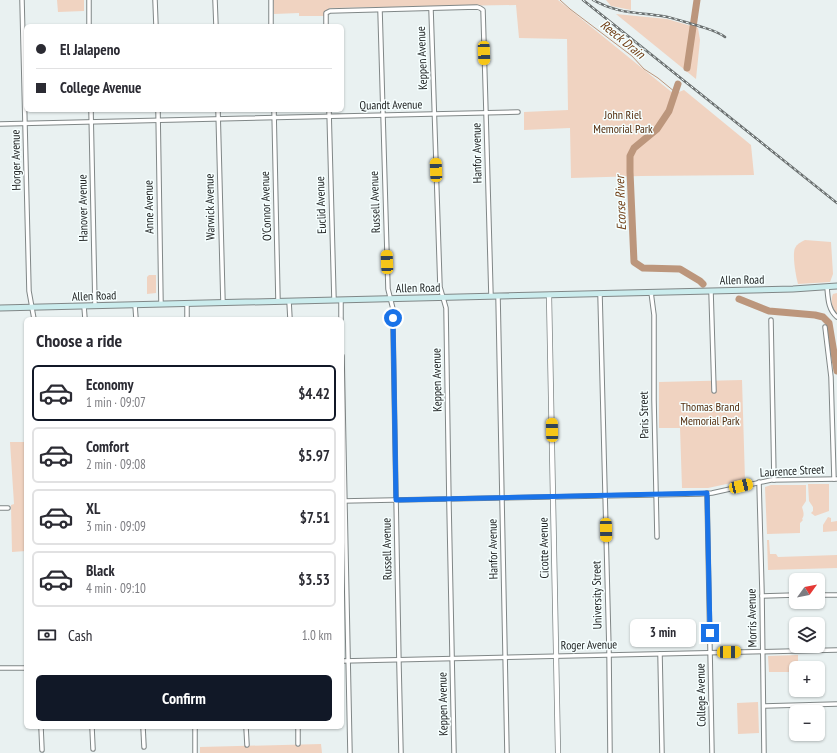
<!DOCTYPE html>
<html lang="en">
<head>
<meta charset="utf-8">
<style>
  body { margin:0; font-family:"PT Sans Narrow",sans-serif; background:#f7f7f7; color:#2b2b33; height:100vh; display:flex; flex-direction:column; font-size:15px; white-space:nowrap }
  * { box-sizing:border-box; margin:0 }
  p { font-size:13px; color:#7c7c81 }
  .icon { flex:none; width:22px; height:22px; fill:none; stroke:currentColor; stroke-width:2; stroke-linecap:round; stroke-linejoin:round }
  .map { position:relative; flex:1; overflow:hidden }
  .panel { position:absolute; left:24px; top:317px; width:320px; height:412px; display:flex; flex-direction:column; background:#fff; border-radius:6px; box-shadow:0 1px 3px #0004 }
  .panel>* { flex:none }
  .hud { position:absolute; left:24px; top:24px; width:320px; height:88px; border-radius:6px; box-shadow:0 1px 3px #0004; display:grid; align-content:center; height:88px; padding:0 12px; background:#fff }
  .needle { width:26px; rotate:57deg }
  .controls { position:absolute; left:789px; top:573px; display:grid; gap:8px }
  .controls a { display:grid; place-items:center; width:36px; height:36px; border-radius:6px; background:#fff; box-shadow:0 1px 3px #0004; font-size:20px }
  .end { position:absolute; width:18px; height:18px; margin:-9px; border:5px solid #1a73e8; background:#fff; box-shadow:0 0 0 2px #fff }
  .from { border-radius:50% }
  .bubble { position:absolute; height:28px; border-radius:6px; background:#fff; box-shadow:0 1px 3px #0004; font-size:13px; font-weight:600; line-height:28px; text-align:center }
  .car { position:absolute; width:12px; height:24px; margin:-12px -6px; border-radius:5px; box-shadow:0 0 3px 1px #0007; background:linear-gradient(#f5c518 24%,#345 0 40%,#f5c518 0 76%,#345 0 86%,#f5c518 0) }
  .hud b { display:flex; align-items:center; gap:14px; height:38px; font-size:15px }
  .hud b+b { border-top:1px solid #e1e1e2 }
  .hud i { width:10px; height:10px; background:#2b2b33 }
  ul { padding:0; list-style:none }
  li { display:flex; align-items:center; gap:12px; height:56px; margin:0 8px 6px; padding:0 4px; border:2px solid #e1e1e2; border-radius:6px }
  li div { flex:1 }
  li b { display:block; font-size:15px }
  li em { font-style:normal; font-weight:600 }
  li.selected { border-color:#111827 }
  li>.icon { width:36px; height:36px; stroke-width:1.5 }
  h2 { padding:0 12px; font-size:18px; line-height:48px }
  .pay { display:flex; align-items:center; gap:10px; height:44px; padding:0 12px; font-size:15px }
  .pay p { margin-inline-start:auto }
  .button { display:flex; gap:8px; margin-top:auto; padding:8px 12px }
  .button a { flex:1; height:46px; border-radius:6px; background:#111827; color:#fff; font-size:16px; font-weight:600; line-height:46px; text-align:center }
  .map>svg:first-child { display:block }
  .green { fill:#f0d3c1 }
  .lines { fill:none; stroke-linecap:round; stroke-linejoin:round }
  .stream { stroke:#bc967c; stroke-width:1 }
  .river { stroke:#bc967c; stroke-width:7 }
  .minor-casing { stroke:#808787; stroke-width:5.5 }
  .tertiary-casing { stroke:#808787; stroke-width:6 }
  .secondary-casing { stroke:#808787; stroke-width:7 }
  .minor { stroke:#fff; stroke-width:3.5 }
  .tertiary { stroke:#fff; stroke-width:4.5 }
  .secondary { stroke:#cbeced; stroke-width:5 }
  .rail-casing { stroke:#6a6f6f; stroke-width:2.5 }
  .rail { stroke:#f6ffff; stroke-width:1; stroke-dasharray:3; stroke-linecap:butt }
  .route { stroke:#1a73e8; stroke-width:5 }
  .labels { text-anchor:middle; stroke-width:3; stroke-linejoin:round; paint-order:stroke }
  .street-label { font-size:12px; fill:#222525; stroke:#f6ffff }
  .park-label { font-size:12px; fill:#542e0f; stroke:#f6ffff }
  .water-label { font-size:13px; font-style:italic; fill:#703e15; stroke:#f6ffff }
</style>
</head>
<body>
<div class="map">
<svg width="837" height="753" viewBox="0 0 837 753">
  <rect width="100%" height="100%" fill="#e9f1f1"/>
  <g class="green">
    <path d="M57 0H84V11L58 12Z"/>
    <path d="M273 0H558L674 94 684 90 751 145 754 175 641 176 571 178 570 128 524 130V112L568 110 567 39 519 38 516 5 330 8 325 11 324 16H299V13L274 14Z"/>
    <path d="M606 0H631V10L611 6Z"/>
    <path d="M616 14 667 19 698 28 700 40 696 79Z"/>
    <path d="M805 240 831 242 833 274 830 282 798 284C796 277 792 255 795 248 797 244 801 242 805 240Z"/>
    <path d="M149 275H156V293L147 294V277Z"/>
    <path d="M837 293V313C832 309 830 300 833 294Z"/>
    <path d="M742 380 745 480 708 488H682L680 428H659V382Z"/>
    <path d="M10 442H26V551L12 552 11 505 14 504Z"/>
    <path d="M808 484H829V511L815 516 811 513 813 511V507L809 501Z"/>
    <path d="M771 485H806V501L802 507C803 511 805 515 802 519L803 520 800 523V533L767 534 765 487Z"/>
    <path d="M828 517 831 518V522L837 521V531L823 532V525Z"/>
    <path d="M767 540H769L770 554H776L778 557 837 555V568L768 570Z"/>
    <path d="M798 655V668H796V672H769L768 656Z"/>
    <path d="M758 702 759 733 738 734 737 703Z"/>
    <path d="M321 744 322 753H200V747Z"/>
  </g>
  <g class="lines">
    <path class="stream" d="M560 0 570 9 632 56 644 69 658 78 675 92"/>
    <g class="river">
      <path d="M687 68 697 0"/>
      <path d="M678 84 669 111 657 129 634 148 630 156V172L634 262 643 268 680 269 700 281 703 284"/>
      <path d="M739 299 769 311 815 315 823 317 829 323 837 371"/>
    </g>
    <g class="minor-casing">
      <g id="minor">
        <path d="M22 0 29 291 34 319"/>
        <path d="M89 0V26"/>
        <path d="M155 0 156 26"/>
        <path d="M215 0 216 26"/>
        <path d="M271 0V26"/>
        <path d="M431 9 440 287 446 308 449 505 454 753"/>
        <path d="M380 10 388 289 393 309V327L399 665 401 753"/>
        <path d="M326 26V13L330 11 477 7 480 8 483 10 486 113 491 296"/>
        <path d="M91 110 95 306"/>
        <path d="M158 110 161 304"/>
        <path d="M218 110 223 303"/>
        <path d="M274 110 278 301"/>
        <path d="M329 110 334 300"/>
        <path d="M0 124 518 112"/>
        <path d="M827 287C828 298 828 310 837 317"/>
        <path d="M711 291 714 391"/>
        <path d="M651 292 654 315V400L657 537"/>
        <path d="M600 294 609 650 610 753"/>
        <path d="M498 296 507 753"/>
        <path d="M341 300V319"/>
        <path d="M289 301 290 319"/>
        <path d="M187 304V319"/>
        <path d="M135 305 136 319"/>
        <path d="M84 306 85 319"/>
        <path d="M771 320 774 480"/>
        <path d="M825 327 831 377 834 479"/>
        <path d="M342 356 350 753"/>
        <path d="M759 482 762 592 764 753"/>
        <path d="M707 493 712 753"/>
        <path d="M342 501 700 494 712 493 771 480 837 479"/>
        <path d="M0 508H8"/>
        <path d="M818 595H837"/>
        <path d="M762 596 796 595"/>
        <path d="M660 654 662 753"/>
        <path d="M342 661 837 650"/>
        <path d="M0 668H26"/>
        <path d="M764 706 837 704"/>
        <path d="M41 727 42 750"/>
        <path d="M92 727 93 749"/>
        <path d="M143 727 144 747"/>
        <path d="M195 727V753"/>
        <path d="M246 727 247 745"/>
        <path d="M298 727V744"/>
      </g>
    </g>
    <g class="tertiary-casing">
      <path id="tertiary" d="M549 295 558 753"/>
    </g>
    <g class="secondary-casing">
      <path id="secondary" d="M0 308 793 289 837 286"/>
    </g>
    <use href="#minor" class="minor"/>
    <use href="#tertiary" class="tertiary"/>
    <use href="#secondary" class="secondary"/>
    <g class="rail-casing">
      <g id="rail">
        <path d="M583 0 837 203"/>
        <path d="M593 0C618 14 636 12 662 16 675 18 687 23 699 26 708 29 717 31 725 37"/>
      </g>
    </g>
    <use href="#rail" class="rail"/>
  </g>
  <g class="lines">
    <path class="route" d="M393 318 396 500 707 493 710 633"/>
  </g>
  <g class="labels">
    <g class="street-label">
      <text transform="translate(422 58) rotate(-92)" y="4">Keppen Avenue</text>
      <text transform="translate(391 105) rotate(-1)" y="4">Quandt Avenue</text>
      <text transform="translate(477 153) rotate(-91)" y="4">Hanfor Avenue</text>
      <text transform="translate(16 160) rotate(-91)" y="4">Horger Avenue</text>
      <text transform="translate(375 202) rotate(-92)" y="4">Russell Avenue</text>
      <text transform="translate(321 205) rotate(-92)" y="4">Euclid Avenue</text>
      <text transform="translate(266 206) rotate(-92)" y="4">O'Connor Avenue</text>
      <text transform="translate(149 207) rotate(-91)" y="4">Anne Avenue</text>
      <text transform="translate(210 207) rotate(-91)" y="4">Warwick Avenue</text>
      <text transform="translate(83 208) rotate(-91)" y="4">Hanover Avenue</text>
      <text transform="translate(742 280) rotate(-1)" y="4">Allen Road</text>
      <text transform="translate(418 288) rotate(-1)" y="4">Allen Road</text>
      <text transform="translate(94 296) rotate(-2)" y="4">Allen Road</text>
      <text transform="translate(437 380) rotate(-91)" y="4">Keppen Avenue</text>
      <text transform="translate(644 415) rotate(-91)" y="4">Paris Street</text>
      <text transform="translate(792 471) rotate(-3)" y="4">Laurence Street</text>
      <text transform="translate(544 548) rotate(-91)" y="4">Cicotte Avenue</text>
      <text transform="translate(387 549) rotate(-91)" y="4">Russell Avenue</text>
      <text transform="translate(493 549) rotate(-91)" y="4">Hanfor Avenue</text>
      <text transform="translate(597 595) rotate(-91)" y="4">University Street</text>
      <text transform="translate(752 618) rotate(-91)" y="4">Morris Avenue</text>
      <text transform="translate(589 645) rotate(-1)" y="4">Roger Avenue</text>
      <text transform="translate(701 695) rotate(-91)" y="4">College Avenue</text>
      <text transform="translate(443 704) rotate(-91)" y="4">Keppen Avenue</text>
    </g>
    <g class="park-label">
      <text x="623" y="119">John Riel<tspan x="623" dy="14">Memorial Park</tspan></text>
      <text x="710" y="411">Thomas Brand<tspan x="710" dy="14">Memorial Park</tspan></text>
    </g>
    <g class="water-label">
      <text transform="translate(623 39) rotate(39)" y="5">Reeck Drain</text>
      <text transform="translate(620 203) rotate(-92)" y="5">Ecorse River</text>
    </g>
  </g>
</svg>
<div class="controls">
<a><svg class="needle" viewBox="-14 -14 28 28"><path d="M0-13l5 13h-10z" fill="#e53935"/><path d="M0 13l5-13h-10z" fill="#7c7c81"/></svg></a>
<a><svg class="icon" aria-label="layers" viewBox="0 0 24 24"><path d="M12 4l9 5-9 5-9-5zM3 14l9 5 9-5"/></svg></a>
<a>+</a>
<a>−</a>
</div>
<i class="end from" style="left:393px;top:318px"></i>
<i class="end" style="left:710px;top:633px"></i>
<div class="bubble" style="left:630px;top:619px;width:66px">3 min</div>
<i class="car" style="left:484px;top:53px;rotate:178deg"></i>
<i class="car" style="left:436px;top:170px;rotate:358deg"></i>
<i class="car" style="left:387px;top:262px;rotate:358deg"></i>
<i class="car" style="left:552px;top:430px;rotate:359deg"></i>
<i class="car" style="left:741px;top:486px;rotate:77deg"></i>
<i class="car" style="left:606px;top:530px;rotate:179deg"></i>
<i class="car" style="left:729px;top:652px;rotate:89deg"></i>
<div class="hud">
<b><i class="from"></i>El Jalapeno</b>
<b><i></i>College Avenue</b>
</div>
<section class="panel">
<h2>Choose a ride</h2>
<ul>
<li class="selected"><svg class="icon" aria-label="car" viewBox="0 0 24 24"><path d="M5 17H2v-5l4-1 3-4h7l3 4 3 1v5h-3M9 17h6M6 11h13"/><circle cx="7" cy="17" r="2"/><circle cx="17" cy="17" r="2"/></svg><div><b>Economy</b><p>1 min · 09:07</p></div><em>$4.42</em></li>
<li><svg class="icon" aria-label="car" viewBox="0 0 24 24"><path d="M5 17H2v-5l4-1 3-4h7l3 4 3 1v5h-3M9 17h6M6 11h13"/><circle cx="7" cy="17" r="2"/><circle cx="17" cy="17" r="2"/></svg><div><b>Comfort</b><p>2 min · 09:08</p></div><em>$5.97</em></li>
<li><svg class="icon" aria-label="car" viewBox="0 0 24 24"><path d="M5 17H2v-5l4-1 3-4h7l3 4 3 1v5h-3M9 17h6M6 11h13"/><circle cx="7" cy="17" r="2"/><circle cx="17" cy="17" r="2"/></svg><div><b>XL</b><p>3 min · 09:09</p></div><em>$7.51</em></li>
<li><svg class="icon" aria-label="car" viewBox="0 0 24 24"><path d="M5 17H2v-5l4-1 3-4h7l3 4 3 1v5h-3M9 17h6M6 11h13"/><circle cx="7" cy="17" r="2"/><circle cx="17" cy="17" r="2"/></svg><div><b>Black</b><p>4 min · 09:10</p></div><em>$3.53</em></li>
</ul>
<div class="pay"><svg class="icon" aria-label="cash" viewBox="0 0 24 24"><path d="M3 7h18v10H3z"/><circle cx="12" cy="12" r="2"/></svg>Cash<p>1.0 km</p></div>
<div class="button"><a>Confirm</a></div>
</section>
</div>
</body>
</html>
